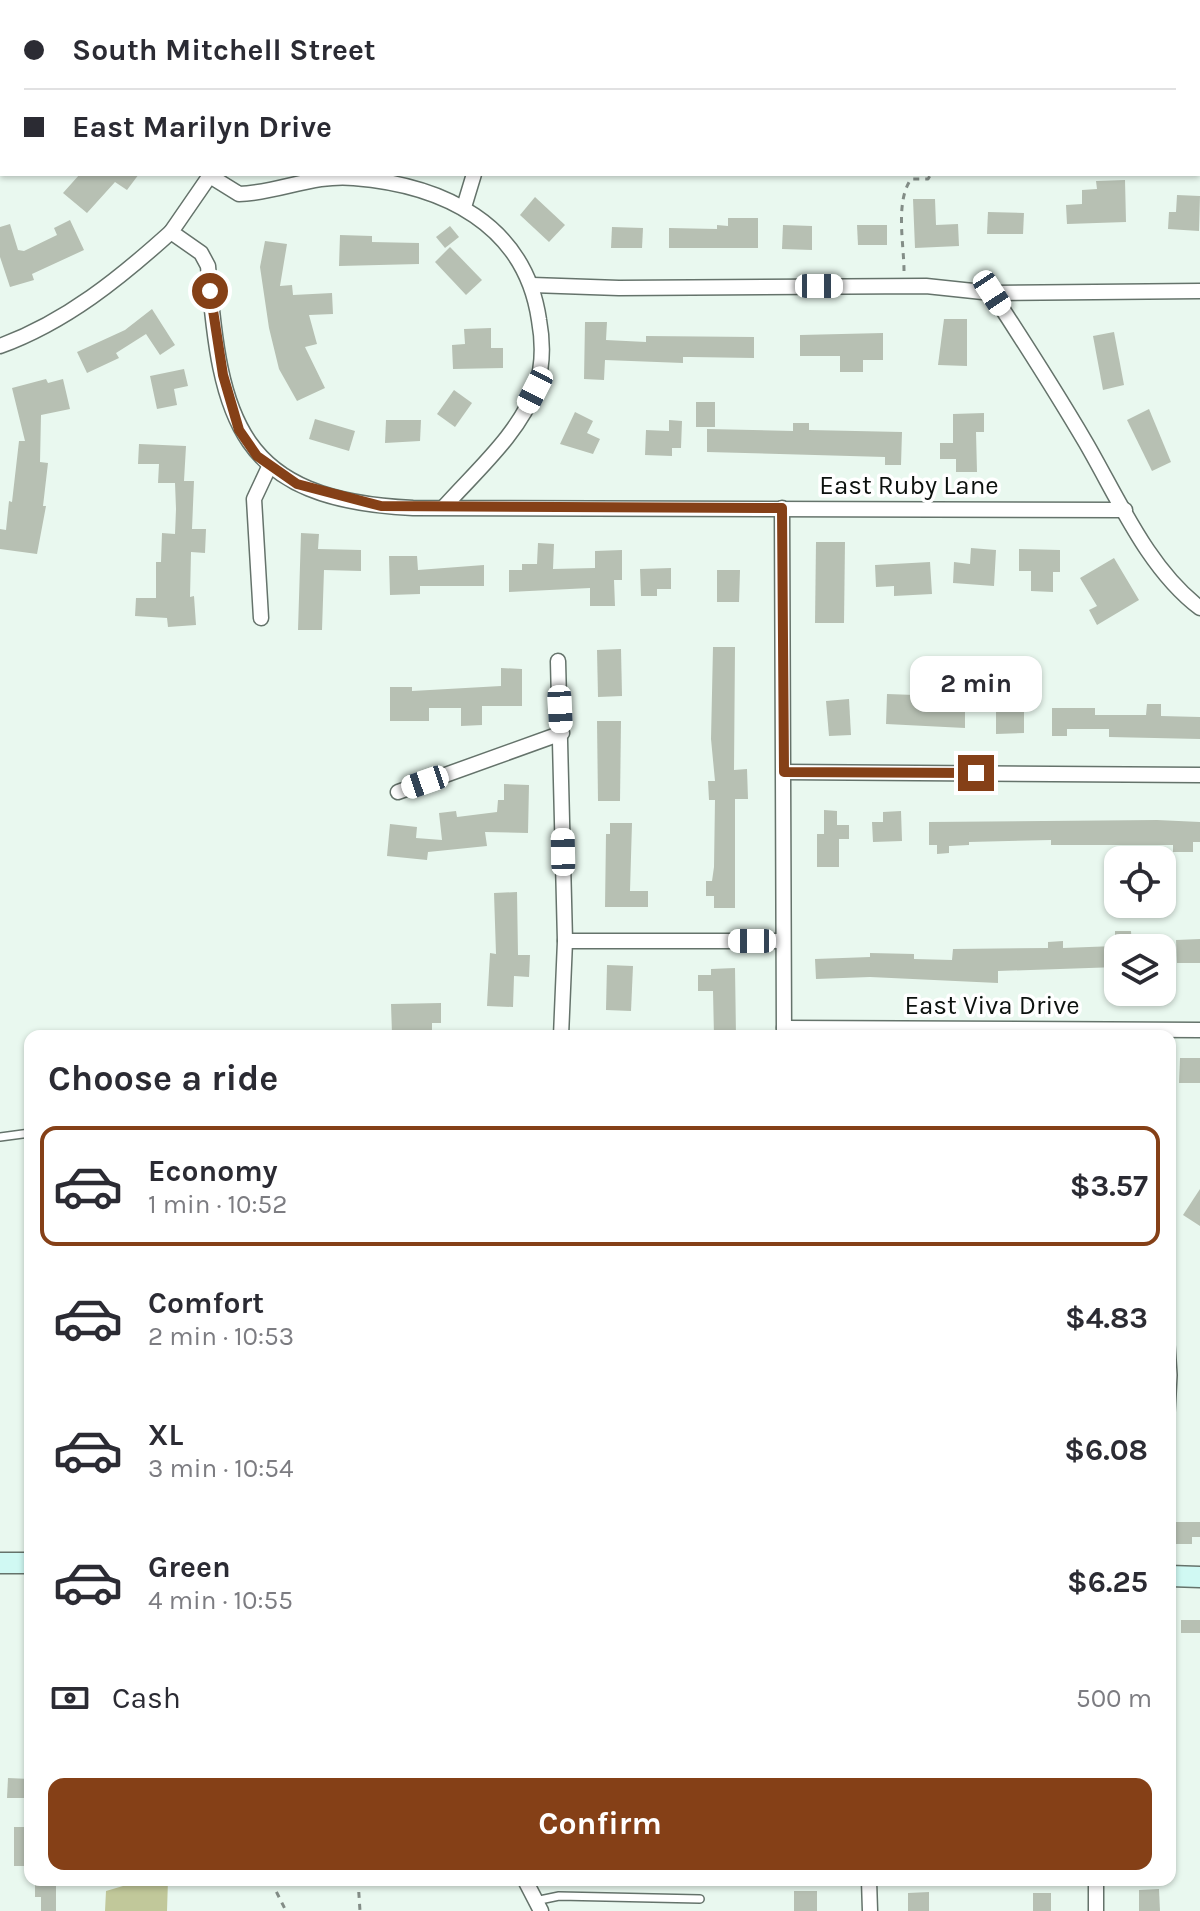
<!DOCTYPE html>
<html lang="en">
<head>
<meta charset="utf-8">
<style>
  body { margin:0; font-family:Karla,sans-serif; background:#f2f2f3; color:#2b2b33; height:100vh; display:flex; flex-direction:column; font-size:30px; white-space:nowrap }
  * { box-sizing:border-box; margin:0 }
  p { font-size:26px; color:#7c7c81 }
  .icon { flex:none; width:44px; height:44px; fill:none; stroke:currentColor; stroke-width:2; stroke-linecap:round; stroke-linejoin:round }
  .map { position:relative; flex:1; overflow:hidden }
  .side { position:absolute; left:24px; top:1030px; width:1152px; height:856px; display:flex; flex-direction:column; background:#fff; border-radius:16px; box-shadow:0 2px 6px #0004 }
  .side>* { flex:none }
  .top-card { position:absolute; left:0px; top:0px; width:1200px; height:176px; box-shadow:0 2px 6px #0004; display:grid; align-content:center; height:176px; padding:0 24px; background:#fff }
  .tools { position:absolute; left:1104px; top:846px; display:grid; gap:16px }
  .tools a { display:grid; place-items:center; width:72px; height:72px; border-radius:16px; background:#fff; box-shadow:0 2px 6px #0004; font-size:40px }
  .end { position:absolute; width:36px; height:36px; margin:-18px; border:10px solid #854017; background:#fff; box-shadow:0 0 0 4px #fff }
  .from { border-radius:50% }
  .bubble { position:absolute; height:56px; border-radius:16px; background:#fff; box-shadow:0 2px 6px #0004; font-size:26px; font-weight:700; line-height:56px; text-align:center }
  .car { position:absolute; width:24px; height:48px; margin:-24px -12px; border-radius:10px; box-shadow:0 0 6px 2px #0007; background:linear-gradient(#fff 24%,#345 0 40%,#fff 0 76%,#345 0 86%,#fff 0) }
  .top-card b { display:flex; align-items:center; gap:28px; height:76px; font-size:30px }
  .top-card b+b { border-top:2px solid #e1e1e2 }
  .top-card i { width:20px; height:20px; background:#2b2b33 }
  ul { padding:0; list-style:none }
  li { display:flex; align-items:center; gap:24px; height:120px; margin:0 16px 12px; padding:0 8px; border:4px solid transparent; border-radius:16px }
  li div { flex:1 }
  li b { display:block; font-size:30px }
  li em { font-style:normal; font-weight:700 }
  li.current { border-color:#854017 }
  li>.icon { width:72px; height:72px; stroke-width:1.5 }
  h2 { padding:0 24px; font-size:36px; line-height:96px }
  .pay { display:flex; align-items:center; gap:20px; height:88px; padding:0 24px; font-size:30px }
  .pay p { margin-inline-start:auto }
  .cta { display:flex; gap:16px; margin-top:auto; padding:16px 24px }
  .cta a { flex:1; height:92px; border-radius:16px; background:#854017; color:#fff; font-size:32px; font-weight:700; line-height:92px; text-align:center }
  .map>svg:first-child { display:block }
  .forest { fill:#c1c89a }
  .building { fill:#b7c0b3 }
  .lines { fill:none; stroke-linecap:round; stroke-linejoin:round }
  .service-casing { stroke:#65736b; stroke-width:10 }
  .minor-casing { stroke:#65736b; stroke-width:17 }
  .secondary-casing { stroke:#65736b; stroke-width:23 }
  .path { stroke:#838d87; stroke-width:3; stroke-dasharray:6 6; stroke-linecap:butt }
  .service { stroke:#fff; stroke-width:7 }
  .minor { stroke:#fff; stroke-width:14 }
  .secondary { stroke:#d0f9f3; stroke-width:20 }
  .route { stroke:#854017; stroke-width:10 }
  .labels { text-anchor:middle; stroke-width:7; stroke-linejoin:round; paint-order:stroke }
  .street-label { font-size:26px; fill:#0c110e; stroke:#fff }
</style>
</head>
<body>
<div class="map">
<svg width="1200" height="1911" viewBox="0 0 1200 1911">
  <rect width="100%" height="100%" fill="#e9f8ef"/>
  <path class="forest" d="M123 1880H168L167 1911H105L106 1891 123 1886Z"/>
  <g class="building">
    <path d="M80 174H139L127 190 115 182 87 213 63 193Z"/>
    <path d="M1125 180 1126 222 1067 224 1066 205 1082 204V190L1097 189 1096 181Z"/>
    <path d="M1177 195 1200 196 1199 231 1168 229 1169 212H1176Z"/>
    <path d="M535 197 565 225 549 242 520 215Z"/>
    <path d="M913 199H935L936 225 958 224 959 246 915 248Z"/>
    <path d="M988 212 1024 213 1023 234H987Z"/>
    <path d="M728 218H758V248H669V228L717 229V225L728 226Z"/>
    <path d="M70 220 84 250 32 274 34 280 10 287 0 257V227L10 224 18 250 24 251 57 235 54 228Z"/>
    <path d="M783 225 812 226V250L782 249Z"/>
    <path d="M857 225H887V245H858Z"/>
    <path d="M450 226 459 237 445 248 436 237Z"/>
    <path d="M612 227 643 228 642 248H611Z"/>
    <path d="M340 235 372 236V242L419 243V264L339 266Z"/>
    <path d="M265 241 287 244 280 286 292 285 293 295 332 293 333 314 309 315 317 344 305 347 325 388 297 401 279 369 269 328 260 267Z"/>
    <path d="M450 247 482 280 466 295 435 262Z"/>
    <path d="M152 309 175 345 160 355 146 334 116 353 119 358 87 373 77 352 125 330Z"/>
    <path d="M944 319H967V366L938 365Z"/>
    <path d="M585 322H607L606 340 646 342V336L754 337V358L690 357H683V363L605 360 604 380 584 379Z"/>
    <path d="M491 328V348H503V368L453 369 452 345 465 344 464 329Z"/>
    <path d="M1114 332 1124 385 1103 390 1093 336Z"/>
    <path d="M883 333V360H863V372H840V356H800V335Z"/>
    <path d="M184 369 188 386 174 389 177 405 157 409 150 376Z"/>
    <path d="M46 379 48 383 63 379 70 409 41 415 40 462 48 463 43 506H46L37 554 0 549V529L6 530 9 501 12 502 19 441H25L12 388Z"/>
    <path d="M454 390 472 403 455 427 437 414Z"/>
    <rect x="696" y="402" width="19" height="25"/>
    <path d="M1149 409 1171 462 1152 471 1127 420Z"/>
    <path d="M575 412 593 421 587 433 600 439 593 454 560 444Z"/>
    <path d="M984 413V432H976L977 472H956V459H940V443H953V414Z"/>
    <path d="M315 419 355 431 349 451 309 439Z"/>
    <path d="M386 420H421L420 441 385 443Z"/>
    <path d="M669 420 682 421 681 448H672V456L645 455 646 430 669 431Z"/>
    <path d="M793 423H809V430L902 432 901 465H885V457L707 452V429L793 431Z"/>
    <path d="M139 444 186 446 184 481H194L192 529H206L205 553 191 552 190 597 194 596 196 625 168 627 167 618 135 616 136 598H156V562H161L162 533 175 534 176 509 175 483H158L159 464H138Z"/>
    <path d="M301 533 319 534 318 549 361 550V571L324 570 322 630H298Z"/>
    <path d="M816 542H845L844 623H815Z"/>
    <path d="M538 543 554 544 553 569 595 568V551L622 550V580H614L615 606H590V588L509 592V570H522V564H537Z"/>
    <path d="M971 548 996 550 994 586 953 583 954 562 970 564Z"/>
    <path d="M1019 549 1060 550V572H1053V592L1031 591V571H1019Z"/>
    <path d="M389 556H417L418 570 484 565V586H420V594L390 595Z"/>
    <path d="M1114 558 1139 600 1097 625 1089 610 1097 606 1080 578Z"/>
    <path d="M930 562 932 594 894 596V586L876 587 875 565Z"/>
    <path d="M671 568V589H657V596H641L640 569Z"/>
    <path d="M717 570H740L739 602H717Z"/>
    <path d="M713 647H735L734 770 747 769 748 799H735V908H714V896H706V881H712L714 867 715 800H709L708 781H715L711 739Z"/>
    <path d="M621 649 622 696 598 697 597 650Z"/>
    <path d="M501 668 522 669V706H482V725L461 726V708H429V721H390V687H412V691L501 686Z"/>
    <path d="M887 694 915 695V700L965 701V728L886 724Z"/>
    <path d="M849 699 851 735 829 736 826 701Z"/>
    <path d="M1147 704H1161V716L1200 717V739L1109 737V729H1067V736H1052V708H1095V715H1146Z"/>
    <path d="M1024 710V733L996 734V711Z"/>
    <path d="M597 721H621L620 801H598Z"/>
    <path d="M504 784 529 785 528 833 485 832 487 846 428 852 427 860 387 856 390 824 417 827 416 838 442 840 439 813 456 811 457 817 497 812 498 800H504Z"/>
    <path d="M824 810 837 811V825H849V839H839V867H817V834H824Z"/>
    <path d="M901 811 902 841 873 842 872 822H883V812Z"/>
    <path d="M1157 820 1200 822V842H1193V852H1173V845H1051V840L969 842V845L949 846V853L937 854V845H929V822Z"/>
    <path d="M610 823H632L630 891H648V907H605L606 834H610Z"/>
    <path d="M517 892 518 955H530L529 977 514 976 513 1007 487 1006 490 953 496 954 494 893Z"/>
    <path d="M1115 931H1131L1132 948H1118V967L998 971V983L870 977 816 979 815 959 870 957V953L914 954V959L952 960 953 949 1048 948V942L1063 941V948L1115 946Z"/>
    <path d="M1200 939V963H1177L1176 940Z"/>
    <path d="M607 965 633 966 631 1011 606 1010Z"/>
    <path d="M735 968 736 1036H714L713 991H698V975H711V969Z"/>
    <path d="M441 1003V1023H432V1033L392 1034 391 1004Z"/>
    <path d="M1180 1058H1200V1083H1179Z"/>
    <path d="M1200 1189V1226L1183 1215Z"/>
    <path d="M1170 1522H1200V1537H1192V1544H1170Z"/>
    <rect x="1181" y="1620" width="19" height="13"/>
    <path d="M8 1778 30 1779V1798H7Z"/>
    <rect x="14" y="1827" width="16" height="39"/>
    <path d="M35 1880H56V1911H41V1897H35Z"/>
    <path d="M1159 1889 1160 1911H1139V1890Z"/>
    <rect x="794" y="1891" width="23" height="20"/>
    <path d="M929 1892V1911H908V1893Z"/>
    <rect x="1033" y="1893" width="18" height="18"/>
  </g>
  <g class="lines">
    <g class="service-casing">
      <g id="service">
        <path d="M0 1137 30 1133"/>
        <path d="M1170 1330 1173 1375 1170 1431"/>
        <path d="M535 1901 559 1896 700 1899"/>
      </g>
    </g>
    <g class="minor-casing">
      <g id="minor">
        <path d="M474 0V2"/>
        <path d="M649 0V2"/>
        <path d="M18 2 19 0"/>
        <path d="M253 2V0"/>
        <path d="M936 2V0"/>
        <path d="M0 29 2 26"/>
        <path d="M211 174 171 232 201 253 208 266C220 421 238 500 413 508L1125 510"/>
        <path d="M210 176 239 194C278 193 313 174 354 178 443 185 525 224 539 320 543 342 543 366 536 387 520 433 476 471 444 507"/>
        <path d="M464 207 474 174"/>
        <path d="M532 285 619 288 926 286 992 293 1200 291"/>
        <path d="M992 293C1024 342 1056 392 1086 443 1118 498 1148 569 1200 608"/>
        <path d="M0 346C66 322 120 278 171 232"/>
        <path d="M782 508 784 1036"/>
        <path d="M261 618 254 499 269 467"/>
        <path d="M558 661 565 941 561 1036"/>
        <path d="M784 772 1200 775"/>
        <path d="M398 792 562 733"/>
        <path d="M565 941H783"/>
        <path d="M784 1028 1200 1030"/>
        <path d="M525 1880 541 1911"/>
        <path d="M869 1880 870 1911"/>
        <path d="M1096 1880V1911"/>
      </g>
    </g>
    <g class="secondary-casing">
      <g id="secondary">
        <path d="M0 1563H30"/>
        <path d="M1170 1576 1200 1577"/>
      </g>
    </g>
    <g class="path">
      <path d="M904 271C904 244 895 202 911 179H928L931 174"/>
      <path d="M277 1880 276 1891 286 1911"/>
      <path d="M358 1880 360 1911"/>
      <path d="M173 1882 474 1883 481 1880"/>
    </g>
    <use href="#service" class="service"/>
    <use href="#minor" class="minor"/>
    <use href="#secondary" class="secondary"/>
  </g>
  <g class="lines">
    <path class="route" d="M210 291 223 375 239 430 257 456 297 484 381 506 782 508 784 772 976 773"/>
  </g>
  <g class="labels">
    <g class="street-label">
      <text x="909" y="494">East Ruby Lane</text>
      <text x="992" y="1014">East Viva Drive</text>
    </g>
  </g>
</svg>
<div class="tools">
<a><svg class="icon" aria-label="locate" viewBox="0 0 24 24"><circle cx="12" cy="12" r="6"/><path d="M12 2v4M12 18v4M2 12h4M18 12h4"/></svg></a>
<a><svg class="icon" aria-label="layers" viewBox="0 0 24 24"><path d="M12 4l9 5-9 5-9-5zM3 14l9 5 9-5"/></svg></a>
</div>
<i class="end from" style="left:210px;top:291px"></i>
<i class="end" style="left:976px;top:773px"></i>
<div class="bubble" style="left:910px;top:656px;width:132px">2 min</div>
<i class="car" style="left:819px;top:286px;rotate:90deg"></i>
<i class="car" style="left:992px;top:293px;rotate:147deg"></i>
<i class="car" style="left:535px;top:390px;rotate:207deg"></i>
<i class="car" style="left:560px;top:709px;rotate:177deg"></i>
<i class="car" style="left:425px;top:782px;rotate:251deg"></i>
<i class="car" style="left:563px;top:852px;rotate:359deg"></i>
<i class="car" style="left:752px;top:941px;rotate:270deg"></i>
<div class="top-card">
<b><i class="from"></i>South Mitchell Street</b>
<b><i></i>East Marilyn Drive</b>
</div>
<section class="side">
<h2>Choose a ride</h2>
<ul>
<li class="current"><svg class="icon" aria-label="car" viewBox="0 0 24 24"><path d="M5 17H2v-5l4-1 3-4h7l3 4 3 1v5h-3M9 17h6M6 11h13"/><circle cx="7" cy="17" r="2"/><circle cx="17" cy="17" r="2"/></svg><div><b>Economy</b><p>1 min · 10:52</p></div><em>$3.57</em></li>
<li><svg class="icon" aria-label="car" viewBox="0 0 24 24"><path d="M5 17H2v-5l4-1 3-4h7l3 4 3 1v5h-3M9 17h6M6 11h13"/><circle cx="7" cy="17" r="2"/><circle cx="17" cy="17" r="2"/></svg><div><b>Comfort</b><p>2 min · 10:53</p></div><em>$4.83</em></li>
<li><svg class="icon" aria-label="car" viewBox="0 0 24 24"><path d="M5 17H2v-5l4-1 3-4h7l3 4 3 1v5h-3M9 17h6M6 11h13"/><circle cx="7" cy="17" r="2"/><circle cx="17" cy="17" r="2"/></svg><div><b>XL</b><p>3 min · 10:54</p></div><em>$6.08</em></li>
<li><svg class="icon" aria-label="car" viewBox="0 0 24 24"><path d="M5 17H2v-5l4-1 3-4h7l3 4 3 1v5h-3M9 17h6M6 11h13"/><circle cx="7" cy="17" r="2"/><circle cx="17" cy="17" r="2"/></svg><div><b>Green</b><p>4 min · 10:55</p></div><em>$6.25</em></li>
</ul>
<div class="pay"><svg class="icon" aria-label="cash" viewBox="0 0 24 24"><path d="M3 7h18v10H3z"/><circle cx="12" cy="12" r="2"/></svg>Cash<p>500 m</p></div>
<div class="cta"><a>Confirm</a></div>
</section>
</div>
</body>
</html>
